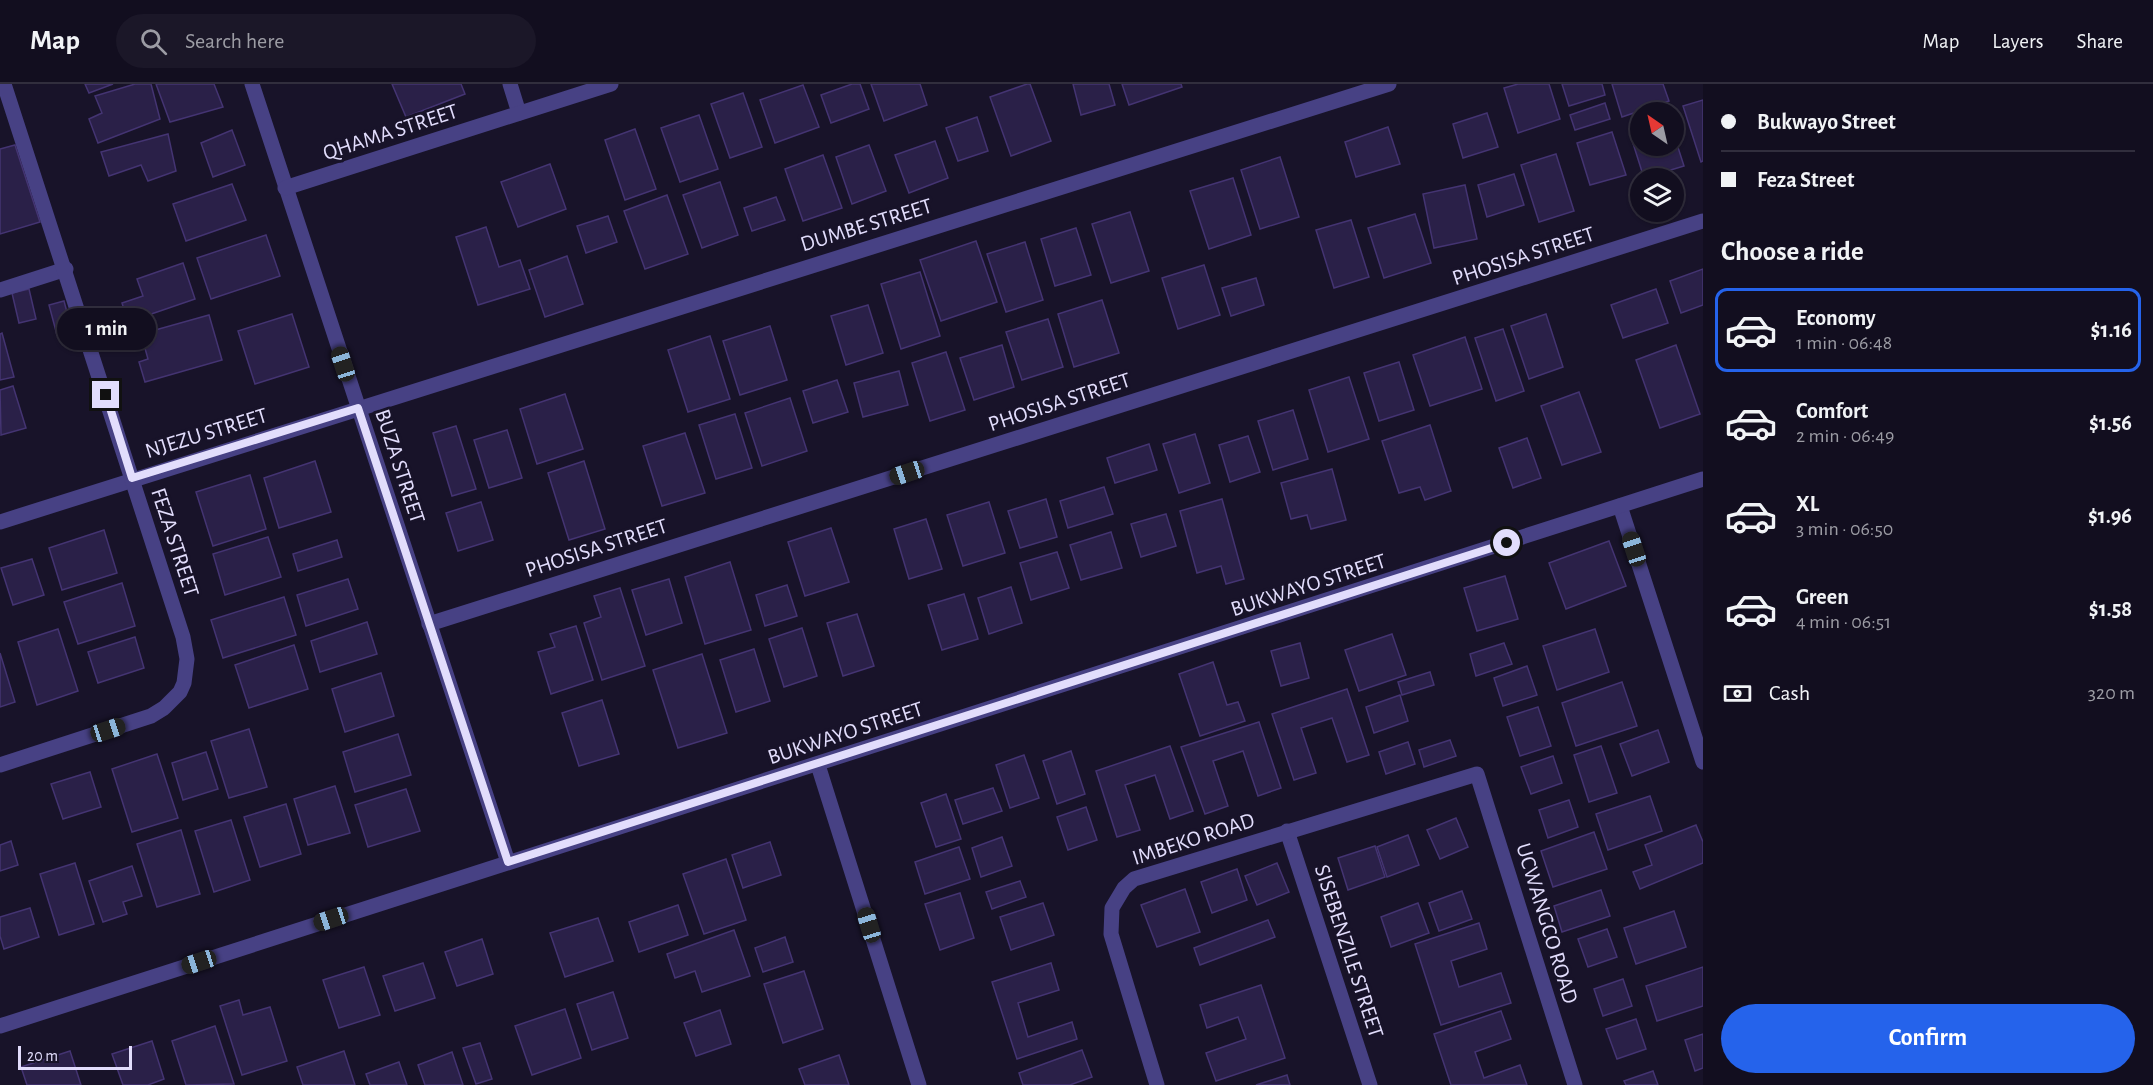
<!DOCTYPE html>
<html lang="en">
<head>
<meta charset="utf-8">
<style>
  body { margin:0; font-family:"Alegreya Sans",sans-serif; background:#1b1728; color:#f1f3f6; height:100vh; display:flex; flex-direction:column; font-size:22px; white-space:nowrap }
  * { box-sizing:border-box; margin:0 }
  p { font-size:20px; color:#9c9ca4 }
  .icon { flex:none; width:33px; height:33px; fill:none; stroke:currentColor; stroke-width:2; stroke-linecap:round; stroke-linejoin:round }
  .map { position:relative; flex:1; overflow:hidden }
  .side { display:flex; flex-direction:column; background:#120e1f; width:450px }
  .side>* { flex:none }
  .banner { display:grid; align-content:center; height:132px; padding:0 18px; background:#120e1f }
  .needle { width:39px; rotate:326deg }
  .buttons { position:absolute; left:1630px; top:18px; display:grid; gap:12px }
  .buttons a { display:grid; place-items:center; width:54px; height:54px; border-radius:50%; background:#120e1f; box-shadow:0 2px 4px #0004,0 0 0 2px #312e3d; font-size:30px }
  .scale { position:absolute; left:18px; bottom:15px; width:114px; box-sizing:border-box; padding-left:6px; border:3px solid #e2ddfc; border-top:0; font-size:16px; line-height:21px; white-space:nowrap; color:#e2ddfc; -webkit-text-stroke:4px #181329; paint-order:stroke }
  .end { position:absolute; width:27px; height:27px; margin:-14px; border:8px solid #e2ddfc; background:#111; box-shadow:0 0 0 3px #111 }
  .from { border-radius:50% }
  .bubble { position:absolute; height:42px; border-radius:21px; background:#120e1f; box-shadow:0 2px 4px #0004,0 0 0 2px #312e3d; font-size:20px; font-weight:600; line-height:42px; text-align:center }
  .car { position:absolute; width:18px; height:36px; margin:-18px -9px; border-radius:8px; box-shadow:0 0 4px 2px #0007; background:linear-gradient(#222 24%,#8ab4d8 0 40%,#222 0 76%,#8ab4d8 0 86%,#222 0) }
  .banner b { display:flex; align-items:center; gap:21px; height:57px; font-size:22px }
  .banner b+b { border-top:2px solid #312e3d }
  .banner i { width:15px; height:15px; background:#f1f3f6 }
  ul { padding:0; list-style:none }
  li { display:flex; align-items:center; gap:18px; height:84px; margin:0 12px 9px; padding:0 6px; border:3px solid transparent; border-radius:12px }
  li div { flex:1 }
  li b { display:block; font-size:22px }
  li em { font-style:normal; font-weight:600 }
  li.active { border-color:#2563eb }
  li>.icon { width:54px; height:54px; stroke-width:1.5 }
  h2 { padding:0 18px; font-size:27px; line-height:72px }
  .pay { display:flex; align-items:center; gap:15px; height:66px; padding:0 18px; font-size:22px }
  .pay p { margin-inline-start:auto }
  .cta { display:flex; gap:12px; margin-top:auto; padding:12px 18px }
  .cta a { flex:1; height:69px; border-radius:36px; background:#2563eb; color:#fff; font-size:24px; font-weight:600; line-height:69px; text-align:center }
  header { display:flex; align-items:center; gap:36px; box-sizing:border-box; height:84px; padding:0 30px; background:#120e1f; border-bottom:2px solid #312e3d }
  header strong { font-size:28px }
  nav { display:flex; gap:33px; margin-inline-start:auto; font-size:21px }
  .search { width:420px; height:54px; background:#1b1728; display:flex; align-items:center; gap:15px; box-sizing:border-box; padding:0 21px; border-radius:33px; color:#9c9ca4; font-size:22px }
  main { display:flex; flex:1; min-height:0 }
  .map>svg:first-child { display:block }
  .building { fill:#2a2048; stroke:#443472; stroke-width:1.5 }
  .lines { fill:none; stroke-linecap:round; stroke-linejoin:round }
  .minor { stroke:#474184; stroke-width:15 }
  .route { stroke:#e2ddfc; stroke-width:8 }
  .labels { text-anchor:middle; stroke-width:6; stroke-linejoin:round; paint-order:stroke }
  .street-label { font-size:22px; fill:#e2ddfc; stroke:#181329 }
</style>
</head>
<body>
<header>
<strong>Map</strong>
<div class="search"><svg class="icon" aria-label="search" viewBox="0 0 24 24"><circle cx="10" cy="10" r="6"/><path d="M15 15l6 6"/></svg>Search here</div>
<nav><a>Map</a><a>Layers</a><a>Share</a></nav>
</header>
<main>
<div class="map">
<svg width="1703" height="1001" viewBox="0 0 1703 1001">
  <rect width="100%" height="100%" fill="#181329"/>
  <g class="building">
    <path d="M85 0H113L89 9Z"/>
    <path d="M135 0H151L160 35 98 59 89 35 102 29 95 12Z"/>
    <path d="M156 0H214L223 23 170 38Z"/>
    <path d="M392 0H461L465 10 406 33Z"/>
    <path d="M852 0H860L869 25 831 39 821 11Z"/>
    <path d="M871 0H920L927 21 884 37Z"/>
    <path d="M1027 0H1030L1051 57 1011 72 990 13Z"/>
    <path d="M1073 0H1109L1115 21 1081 31Z"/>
    <path d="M1122 0H1181L1182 3 1129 21Z"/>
    <path d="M1518 0H1549L1560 35 1518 49 1504 4Z"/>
    <path d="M1562 0H1602L1605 11 1569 22Z"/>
    <path d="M1612 0H1663L1669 17 1622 33Z"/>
    <path d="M803 1 819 43 775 59 760 16Z"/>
    <path d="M743 9 762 63 730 74 711 20Z"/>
    <path d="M1703 16V77L1701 78 1683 22Z"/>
    <path d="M1605 19 1610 35 1575 46 1570 31Z"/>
    <path d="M1487 29 1498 63 1463 74 1453 40Z"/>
    <path d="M699 31 718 85 680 98 661 44Z"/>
    <path d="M977 33 988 67 958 77 946 44Z"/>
    <path d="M1388 43 1400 80 1356 93 1345 58Z"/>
    <path d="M635 45 656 105 625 116 605 56Z"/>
    <path d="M232 46 245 81 213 93 201 59Z"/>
    <path d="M1612 48 1626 91 1590 101 1577 59Z"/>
    <path d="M168 50 176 87 148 97 141 81 109 92 101 68Z"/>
    <path d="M1641 50V62H1674V51L1684 82 1644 94 1631 53Z"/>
    <path d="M935 57 948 94 909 109 895 71Z"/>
    <path d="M15 61 40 138 0 150V65Z"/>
    <path d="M869 61 886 107 852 120 836 73Z"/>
    <path d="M1556 70 1574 127 1539 138 1521 81Z"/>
    <path d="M823 71 842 124 803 137 785 85Z"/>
    <path d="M1280 73 1299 133 1260 145 1241 86Z"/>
    <path d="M550 80 566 125 518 143 501 98Z"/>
    <path d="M1514 90 1524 121 1487 133 1478 101Z"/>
    <path d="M1233 94 1251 151 1209 165 1190 107Z"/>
    <path d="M720 98 738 151 702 164 683 111Z"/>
    <path d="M232 100 246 136 186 157 173 120Z"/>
    <path d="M1465 101 1477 155 1434 164 1423 110Z"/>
    <path d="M667 111 688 170 645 185 624 127Z"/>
    <path d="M776 113 785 136 752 147 744 124Z"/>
    <path d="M1130 128 1149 187 1111 199 1092 140Z"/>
    <path d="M1415 130 1431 179 1384 194 1368 144Z"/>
    <path d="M608 132 617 158 586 169 577 142Z"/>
    <path d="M1351 136 1369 193 1334 204 1316 146Z"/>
    <path d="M486 143 499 183 520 176 530 205 478 221 456 153Z"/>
    <path d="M1076 144 1091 191 1055 202 1041 155Z"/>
    <path d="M266 151 280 192 211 215 197 174Z"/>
    <path d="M976 157 997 218 941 237 920 176Z"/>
    <path d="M1025 158 1043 216 1006 228 987 170Z"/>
    <path d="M567 172 583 220 545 233 529 186Z"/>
    <path d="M183 179 195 215 128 238 122 219 143 212 137 195Z"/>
    <path d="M1204 181 1220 231 1178 245 1162 194Z"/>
    <path d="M1703 185V221L1681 229 1670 197Z"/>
    <path d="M920 188 940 252 901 265 881 200Z"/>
    <path d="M1256 194 1264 221 1231 232 1222 204Z"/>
    <path d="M29 205 36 235 19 239 12 209Z"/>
    <path d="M1656 205 1668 239 1623 254 1611 221Z"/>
    <path d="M1102 216 1119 269 1074 283 1058 230Z"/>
    <path d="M64 217 72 247 57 251 49 221Z"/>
    <path d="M868 221 883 269 846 281 831 232Z"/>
    <path d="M292 230 309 283 255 300 238 247Z"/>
    <path d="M1546 230 1563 283 1529 295 1511 242Z"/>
    <path d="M209 231 222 276 145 298 139 278 148 275 141 250Z"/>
    <path d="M1048 235 1063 283 1022 296 1006 248Z"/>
    <path d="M770 242 787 296 740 311 723 257Z"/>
    <path d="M1503 245 1524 307 1496 317 1475 254Z"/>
    <path d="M2 249 14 293 0 296V250Z"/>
    <path d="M710 252 730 315 688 328 668 266Z"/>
    <path d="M1465 253 1482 305 1430 322 1413 271Z"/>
    <path d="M1002 261 1014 303 974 316 960 274Z"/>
    <path d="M1676 261 1700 330 1660 344 1636 276Z"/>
    <path d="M946 268 965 326 930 337 912 279Z"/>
    <path d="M1399 278 1414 326 1379 337 1364 289Z"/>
    <path d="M899 287 908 321 863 333 854 299Z"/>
    <path d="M1349 293 1369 355 1328 368 1309 306Z"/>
    <path d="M837 296 848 328 813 339 803 307Z"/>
    <path d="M13 302 26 344 1 351 0 306Z"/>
    <path d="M1579 308 1601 368 1562 381 1541 322Z"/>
    <path d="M565 310 583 365 537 380 520 325Z"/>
    <path d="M790 314 807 367 762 382 745 329Z"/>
    <path d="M1293 326 1308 375 1273 386 1258 337Z"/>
    <path d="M735 330 752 384 716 395 699 341Z"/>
    <path d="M1430 341 1451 407 1425 416 1420 403 1399 409 1382 357Z"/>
    <path d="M456 342 476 405 452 412 433 349Z"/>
    <path d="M507 346 522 394 489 404 474 356Z"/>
    <path d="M685 349 705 409 662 422 643 362Z"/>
    <path d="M1195 350 1210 399 1179 409 1163 360Z"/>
    <path d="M1248 352 1260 388 1230 398 1219 361Z"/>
    <path d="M1527 354 1541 394 1513 404 1499 364Z"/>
    <path d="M1149 360 1157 386 1115 399 1107 374Z"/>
    <path d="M315 377 331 428 279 444 264 394Z"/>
    <path d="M584 377 605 445 569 456 548 389Z"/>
    <path d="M1332 385 1346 436 1311 445 1307 431 1291 435 1281 399Z"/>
    <path d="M250 391 266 445 213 462 196 408Z"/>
    <path d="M1104 403 1113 430 1068 444 1060 417Z"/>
    <path d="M1046 415 1057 453 1020 464 1008 427Z"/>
    <path d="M1222 415 1244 495 1226 500 1221 482 1197 489 1180 427Z"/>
    <path d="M481 418 493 456 458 467 446 429Z"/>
    <path d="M989 418 1005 469 963 482 947 431Z"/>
    <path d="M1166 430 1176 462 1141 473 1131 440Z"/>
    <path d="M926 435 942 485 909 495 894 445Z"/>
    <path d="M831 444 849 498 805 512 788 458Z"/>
    <path d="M104 446 117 489 62 506 49 464Z"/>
    <path d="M1111 448 1122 484 1081 496 1070 461Z"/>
    <path d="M268 453 281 493 225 511 213 470Z"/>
    <path d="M337 456 342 473 298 487 293 470Z"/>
    <path d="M1609 457 1626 502 1566 525 1549 479Z"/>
    <path d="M1057 468 1069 504 1031 516 1020 479Z"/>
    <path d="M32 475 44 511 13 521 1 484Z"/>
    <path d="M730 478 751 546 705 560 685 493Z"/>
    <path d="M1505 492 1518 535 1477 547 1464 504Z"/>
    <path d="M348 495 358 525 306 542 297 511Z"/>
    <path d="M669 495 682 539 646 551 632 506Z"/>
    <path d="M122 499 135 542 78 560 64 518Z"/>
    <path d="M787 501 797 532 765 542 756 511Z"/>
    <path d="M1011 503 1022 539 989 550 978 514Z"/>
    <path d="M620 504 645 582 602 596 584 539 601 533 594 512Z"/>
    <path d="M964 510 978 555 942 566 928 521Z"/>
    <path d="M284 513 296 551 223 574 211 536Z"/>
    <path d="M857 530 874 582 843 592 827 539Z"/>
    <path d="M367 538 377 570 320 588 311 557Z"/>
    <path d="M576 542 593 596 551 610 538 568 555 563 550 550Z"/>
    <path d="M802 544 817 592 784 603 769 555Z"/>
    <path d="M58 545 78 607 37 621 18 558Z"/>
    <path d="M1595 545 1609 588 1557 606 1543 562Z"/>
    <path d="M1392 550 1406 591 1359 607 1345 566Z"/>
    <path d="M135 553 144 584 98 599 88 568Z"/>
    <path d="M1300 559 1309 594 1281 602 1271 567Z"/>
    <path d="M1504 559 1512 580 1476 592 1470 570Z"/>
    <path d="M294 561 308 605 249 624 235 581Z"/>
    <path d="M754 565 770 617 736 628 720 576Z"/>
    <path d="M0 569 15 618 0 623Z"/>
    <path d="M702 570 727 649 678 664 653 586Z"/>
    <path d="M1213 578 1227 621 1238 618 1245 637 1200 652 1179 590Z"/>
    <path d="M1527 582 1537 611 1503 622 1494 594Z"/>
    <path d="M1430 588 1434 601 1402 611 1398 598Z"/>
    <path d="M381 589 394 632 345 648 332 605Z"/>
    <path d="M1622 598 1637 642 1576 662 1562 619Z"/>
    <path d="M1347 605 1369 671 1347 678 1332 634 1301 644 1316 689 1294 696 1272 630Z"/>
    <path d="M1400 611 1408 637 1374 649 1366 623Z"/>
    <path d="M602 616 619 670 579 682 562 629Z"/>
    <path d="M1538 623 1551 662 1520 672 1507 633Z"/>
    <path d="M1259 638 1281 704 1258 712 1243 667 1213 677 1228 722 1205 730 1181 663Z"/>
    <path d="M249 645 267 703 229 714 211 657Z"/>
    <path d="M1658 646 1669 678 1632 692 1620 660Z"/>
    <path d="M398 650 411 691 355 708 343 668Z"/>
    <path d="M1450 656 1456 672 1424 683 1419 666Z"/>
    <path d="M1408 658 1415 680 1386 690 1379 668Z"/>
    <path d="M1170 662 1193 727 1170 735 1155 691 1125 701 1140 746 1117 753 1096 687Z"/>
    <path d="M1601 662 1617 709 1589 718 1574 671Z"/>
    <path d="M1071 667 1085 710 1057 720 1043 677Z"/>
    <path d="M206 668 218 705 183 716 172 679Z"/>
    <path d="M157 670 178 734 132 748 112 685Z"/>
    <path d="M1024 671 1039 714 1010 724 996 681Z"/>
    <path d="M1553 672 1562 699 1531 710 1521 683Z"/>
    <path d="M90 688 101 723 63 735 51 700Z"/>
    <path d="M335 702 350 749 308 761 294 715Z"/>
    <path d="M993 704 1002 727 963 740 955 716Z"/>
    <path d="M406 705 420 747 368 763 355 721Z"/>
    <path d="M946 710 961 755 936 763 921 719Z"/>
    <path d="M1650 712 1662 747 1608 766 1596 730Z"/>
    <path d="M1569 716 1578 743 1548 754 1539 726Z"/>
    <path d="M286 720 301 770 260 783 244 733Z"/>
    <path d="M1086 723 1097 756 1068 766 1057 733Z"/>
    <path d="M1456 734 1468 763 1440 775 1427 746Z"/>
    <path d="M231 736 250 796 214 808 195 747Z"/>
    <path d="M1696 741 1703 758V779L1640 805 1633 788 1652 781 1645 761Z"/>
    <path d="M181 746 200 810 157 823 137 760Z"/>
    <path d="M1594 748 1607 785 1553 803 1541 767Z"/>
    <path d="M1408 751 1419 781 1387 793 1377 763Z"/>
    <path d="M1002 753 1012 782 981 793 972 764Z"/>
    <path d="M11 757 18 781 0 787V761Z"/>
    <path d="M770 758 781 791 743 804 732 771Z"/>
    <path d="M1375 762 1385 793 1348 806 1338 774Z"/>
    <path d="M959 763 970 795 925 810 915 778Z"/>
    <path d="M726 775 746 836 704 850 683 790Z"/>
    <path d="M75 779 94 840 59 851 40 790Z"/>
    <path d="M1277 779 1289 808 1257 821 1245 792Z"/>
    <path d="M132 782 142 812 123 818 127 830 103 838 89 797Z"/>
    <path d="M1237 785 1247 816 1212 829 1201 798Z"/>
    <path d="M1020 797 1026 813 992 825 986 808Z"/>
    <path d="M1185 805 1200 848 1157 863 1141 821Z"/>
    <path d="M1601 806 1610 832 1562 848 1554 822Z"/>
    <path d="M1462 807 1472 835 1439 847 1429 819Z"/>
    <path d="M960 809 974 854 940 866 925 820Z"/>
    <path d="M1043 819 1054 851 1011 866 1000 833Z"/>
    <path d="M1418 819 1429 849 1391 863 1381 833Z"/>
    <path d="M678 821 688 851 639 868 629 838Z"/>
    <path d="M30 824 39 853 4 865 0 852V833Z"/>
    <path d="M1674 827 1686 863 1636 880 1624 844Z"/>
    <path d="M598 834 613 877 565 893 550 849Z"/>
    <path d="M1268 836 1275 853 1200 881 1194 864Z"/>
    <path d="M1479 839 1487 865 1451 877 1459 903 1501 889 1511 919 1441 941 1415 860Z"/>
    <path d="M1607 845 1617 873 1588 883 1578 855Z"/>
    <path d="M734 846 750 892 702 908 695 887 675 894 667 870Z"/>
    <path d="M785 853 793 878 763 888 755 864Z"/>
    <path d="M482 855 493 890 457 902 445 868Z"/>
    <path d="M423 879 435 914 395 927 383 892Z"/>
    <path d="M1051 879 1059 906 1018 919 1028 953 1072 938 1077 955 1017 975 992 898Z"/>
    <path d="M364 883 380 931 339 944 323 896Z"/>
    <path d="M1703 883V922L1657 937 1646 902Z"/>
    <path d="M804 887 823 945 783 959 764 900Z"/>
    <path d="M1623 895 1632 922 1603 932 1594 905Z"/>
    <path d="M1261 901 1285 974 1216 997 1206 969 1246 955 1238 933 1207 944 1200 921Z"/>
    <path d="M613 908 628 954 592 966 577 920Z"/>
    <path d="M239 916 243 931 270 923 287 977 242 991 220 922Z"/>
    <path d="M565 925 581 974 532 991 515 942Z"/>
    <path d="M720 926 731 960 696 972 684 939Z"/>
    <path d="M1501 927 1511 955 1475 968 1484 994 1520 981 1527 1001H1451L1434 950Z"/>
    <path d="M1636 935 1646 965 1617 975 1606 945Z"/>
    <path d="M215 942 234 1000 186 1001 172 957Z"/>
    <path d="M1703 950V984L1695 987 1685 956Z"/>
    <path d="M152 957 164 995 148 1001H123L112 970Z"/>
    <path d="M480 959 492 995 476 1000 463 964Z"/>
    <path d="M1082 966 1092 993 1070 1001H1023L1019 989Z"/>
    <path d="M70 967 81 1001H27L21 983Z"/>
    <path d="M344 967 355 1001H303L297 983Z"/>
    <path d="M452 968 463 1001H425L418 981Z"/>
    <path d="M839 971 849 1001H805L799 985Z"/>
    <path d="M399 978 407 1001H370L366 990Z"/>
    <path d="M1653 987 1658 1001H1626L1624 997Z"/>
    <path d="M1287 991 1290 1001H1256Z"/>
  </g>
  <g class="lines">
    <g class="minor">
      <path d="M252 0 508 778"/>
      <path d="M510 0 519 29"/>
      <path d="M285 104 611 0"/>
      <path d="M0 206 66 185"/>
      <path d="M1620 422 1703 678"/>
      <path d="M0 438 1389 0"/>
      <path d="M429 540 1703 137"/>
      <path d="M0 681 151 632 164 624 180 608 184 599 187 575 183 553 4 0"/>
      <path d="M818 681 919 1001"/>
      <path d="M1287 747 1370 1001"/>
      <path d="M0 942 1703 395"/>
      <path d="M1157 1001 1111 850 1112 824 1124 804 1134 795 1477 690 1575 1001"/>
    </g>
  </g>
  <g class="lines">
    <path class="route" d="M106 311 132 394 358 324 508 778 1507 459"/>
  </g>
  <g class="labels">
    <g class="street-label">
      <text transform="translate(390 47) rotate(-18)" y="8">QHAMA STREET</text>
      <text transform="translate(866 140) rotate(-17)" y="8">DUMBE STREET</text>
      <text transform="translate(1523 171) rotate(-18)" y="8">PHOSISA STREET</text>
      <text transform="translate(1059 317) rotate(-18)" y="8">PHOSISA STREET</text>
      <text transform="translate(206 348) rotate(-17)" y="8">NJEZU STREET</text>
      <text transform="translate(401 382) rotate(72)" y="8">BUZA STREET</text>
      <text transform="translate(176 458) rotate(72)" y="8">FEZA STREET</text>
      <text transform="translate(596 463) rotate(-18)" y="8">PHOSISA STREET</text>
      <text transform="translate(1308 500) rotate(-18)" y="8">BUKWAYO STREET</text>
      <text transform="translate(845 648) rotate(-18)" y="8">BUKWAYO STREET</text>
      <text transform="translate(1193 754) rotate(-18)" y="8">IMBEKO ROAD</text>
      <text transform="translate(1548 839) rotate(73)" y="8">UCWANGCO ROAD</text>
      <text transform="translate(1350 867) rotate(72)" y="8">SISEBENZILE STREET</text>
    </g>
  </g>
</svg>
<div class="buttons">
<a><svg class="needle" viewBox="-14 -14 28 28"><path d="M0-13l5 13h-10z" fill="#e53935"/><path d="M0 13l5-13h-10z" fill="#9c9ca4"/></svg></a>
<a><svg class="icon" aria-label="layers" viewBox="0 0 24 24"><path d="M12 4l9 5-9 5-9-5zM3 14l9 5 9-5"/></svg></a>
</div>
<div class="scale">20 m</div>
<i class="end from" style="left:1507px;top:459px"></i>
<i class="end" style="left:106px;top:311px"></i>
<div class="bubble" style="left:57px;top:224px;width:99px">1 min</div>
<i class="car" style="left:343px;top:280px;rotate:342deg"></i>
<i class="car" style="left:907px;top:389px;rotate:252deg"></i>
<i class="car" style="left:1634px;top:465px;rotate:342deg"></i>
<i class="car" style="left:108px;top:646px;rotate:72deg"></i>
<i class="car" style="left:331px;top:835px;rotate:252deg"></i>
<i class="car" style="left:869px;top:841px;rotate:343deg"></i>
<i class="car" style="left:199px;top:878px;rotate:252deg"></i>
</div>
<section class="side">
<div class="banner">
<b><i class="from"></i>Bukwayo Street</b>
<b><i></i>Feza Street</b>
</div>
<h2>Choose a ride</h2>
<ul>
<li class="active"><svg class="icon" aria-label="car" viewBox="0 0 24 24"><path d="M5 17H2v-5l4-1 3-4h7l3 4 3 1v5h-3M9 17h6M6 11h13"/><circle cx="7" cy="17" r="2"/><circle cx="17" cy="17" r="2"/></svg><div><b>Economy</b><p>1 min · 06:48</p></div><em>$1.16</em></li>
<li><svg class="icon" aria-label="car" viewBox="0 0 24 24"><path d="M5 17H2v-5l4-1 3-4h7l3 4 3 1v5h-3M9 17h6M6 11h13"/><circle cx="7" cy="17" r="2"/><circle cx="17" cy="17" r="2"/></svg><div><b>Comfort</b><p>2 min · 06:49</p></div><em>$1.56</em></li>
<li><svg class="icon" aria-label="car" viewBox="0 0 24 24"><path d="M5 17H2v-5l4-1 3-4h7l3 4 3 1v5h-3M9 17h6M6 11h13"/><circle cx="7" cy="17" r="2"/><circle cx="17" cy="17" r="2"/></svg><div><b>XL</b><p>3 min · 06:50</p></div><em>$1.96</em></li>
<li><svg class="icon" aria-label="car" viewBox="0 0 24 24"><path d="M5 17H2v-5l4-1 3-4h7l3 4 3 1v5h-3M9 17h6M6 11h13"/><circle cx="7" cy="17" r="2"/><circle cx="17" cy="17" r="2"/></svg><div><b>Green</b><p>4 min · 06:51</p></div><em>$1.58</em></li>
</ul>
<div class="pay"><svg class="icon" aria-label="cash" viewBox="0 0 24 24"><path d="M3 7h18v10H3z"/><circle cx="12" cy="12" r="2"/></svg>Cash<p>320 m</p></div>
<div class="cta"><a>Confirm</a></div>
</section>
</main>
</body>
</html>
